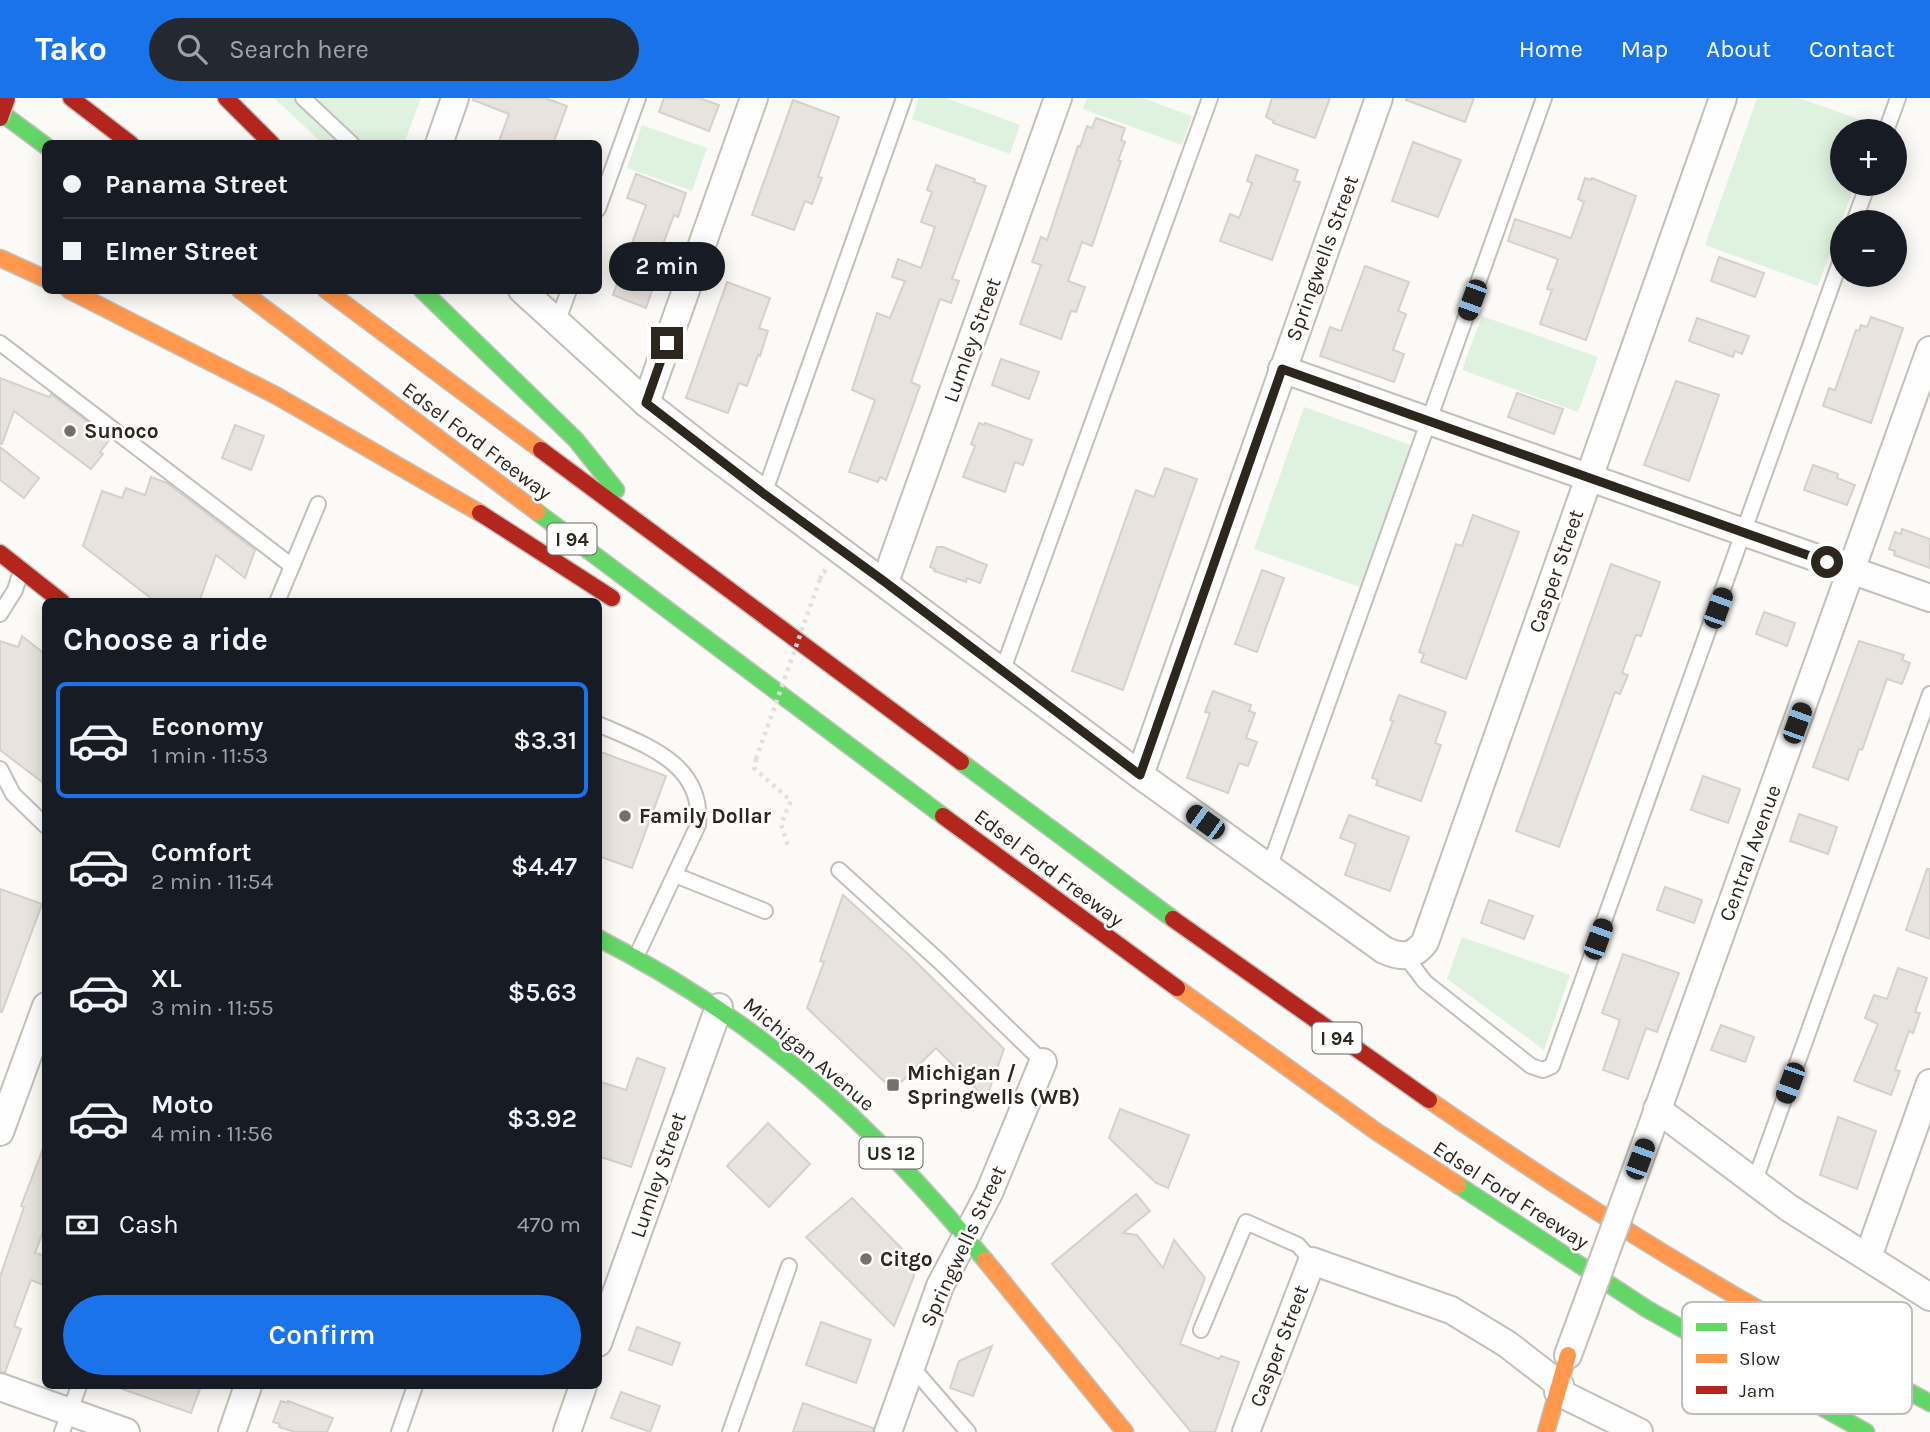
<!DOCTYPE html>
<html lang="en">
<head>
<meta charset="utf-8">
<style>
  body { margin:0; font-family:Karla,sans-serif; background:#242831; color:#f1f3f6; height:100vh; display:flex; flex-direction:column; font-size:26px; white-space:nowrap }
  * { box-sizing:border-box; margin:0 }
  p { font-size:23px; color:#9ea1a6 }
  .icon { flex:none; width:38px; height:38px; fill:none; stroke:currentColor; stroke-width:2; stroke-linecap:round; stroke-linejoin:round }
  .map { position:relative; flex:1; overflow:hidden }
  .panel { position:absolute; left:42px; top:500px; width:560px; height:791px; display:flex; flex-direction:column; background:#171b24; border-radius:10px; box-shadow:0 4px 18px #0003 }
  .panel>* { flex:none }
  .banner { position:absolute; left:42px; top:42px; width:560px; height:154px; border-radius:10px; box-shadow:0 4px 18px #0003; display:grid; align-content:center; height:154px; padding:0 21px; background:#171b24 }
  .buttons { position:absolute; left:1830px; top:21px; display:grid; gap:14px }
  .buttons a { display:grid; place-items:center; width:77px; height:77px; border-radius:50%; background:#171b24; box-shadow:0 4px 18px #0003; font-size:35px }
  .end { position:absolute; width:32px; height:32px; margin:-16px; border:9px solid #2c261d; background:#fff; box-shadow:0 0 0 4px #fff }
  .from { border-radius:50% }
  .bubble { position:absolute; height:49px; border-radius:24px; background:#171b24; box-shadow:0 4px 18px #0003; font-size:23px; font-weight:600; line-height:49px; text-align:center }
  .car { position:absolute; width:21px; height:42px; margin:-21px -10px; border-radius:9px; box-shadow:0 0 5px 2px #0007; background:linear-gradient(#222 24%,#8ab4d8 0 40%,#222 0 76%,#8ab4d8 0 86%,#222 0) }
  .banner b { display:flex; align-items:center; gap:24px; height:66px; font-size:26px }
  .banner b+b { border-top:2px solid #363941 }
  .banner i { width:18px; height:18px; background:#f1f3f6 }
  ul { padding:0; list-style:none }
  li { display:flex; align-items:center; gap:21px; height:116px; margin:0 14px 10px; padding:0 7px; border:4px solid transparent; border-radius:10px }
  li div { flex:1 }
  li b { display:block; font-size:26px }
  li em { font-style:normal; font-weight:600 }
  li.active { border-color:#1a73e8 }
  li>.icon { width:63px; height:63px; stroke-width:1.5 }
  h2 { padding:0 21px; font-size:32px; line-height:84px }
  .pay { display:flex; align-items:center; gap:18px; height:77px; padding:0 21px; font-size:26px }
  .pay p { margin-inline-start:auto }
  .action { display:flex; gap:14px; margin-top:auto; padding:14px 21px }
  .action a { flex:1; height:80px; border-radius:42px; background:#1a73e8; color:#fff; font-size:28px; font-weight:600; line-height:80px; text-align:center }
  header { display:flex; align-items:center; gap:42px; box-sizing:border-box; height:98px; padding:0 35px; background:#1a73e8; color:#fff }
  header strong { font-size:33px }
  nav { display:flex; gap:38px; margin-inline-start:auto; font-size:24px }
  .search { width:490px; height:63px; background:#242831; display:flex; align-items:center; gap:18px; box-sizing:border-box; padding:0 24px; border-radius:38px; color:#9ea1a6; font-size:26px }
  .map>svg:first-child { display:block }
  .green { fill:#dff2df }
  .building { fill:#e8e3de; stroke:#d5d0cc; stroke-width:2 }
  .lines { fill:none; stroke-linecap:round; stroke-linejoin:round }
  .lane-casing { stroke:#c3c0ba; stroke-width:18 }
  .street-casing { stroke:#c3c0ba; stroke-width:30 }
  .fast-casing { stroke:#c3c0ba; stroke-width:19 }
  .slow-casing { stroke:#c3c0ba; stroke-width:19 }
  .jam-casing { stroke:#c3c0ba; stroke-width:19 }
  .path { stroke:#e2e0df; stroke-width:4.5; stroke-dasharray:3.5 5; stroke-linecap:butt }
  .lane { stroke:#fffefe; stroke-width:14 }
  .street { stroke:#fffefe; stroke-width:26 }
  .fast { stroke:#63d668; stroke-width:16 }
  .slow { stroke:#ff974d; stroke-width:16 }
  .jam { stroke:#b3261e; stroke-width:16 }
  .street-bridge-casing { stroke:#c3c0ba; stroke-width:30; stroke-linecap:butt }
  .jam-bridge-casing { stroke:#c3c0ba; stroke-width:19; stroke-linecap:butt }
  .path-bridge { stroke:#e2e0df; stroke-width:4.5; stroke-dasharray:3.5 5; stroke-linecap:butt }
  .street-bridge { stroke:#fffefe; stroke-width:26 }
  .jam-bridge { stroke:#b3261e; stroke-width:16 }
  .route { stroke:#2c261d; stroke-width:9 }
  .poi-dot { fill:#757069; stroke:#fff; stroke-width:2.5 }
  .labels { text-anchor:middle; stroke-width:5; stroke-linejoin:round; paint-order:stroke }
  .shield { fill:#fff; stroke:#6b6761; stroke-width:2 }
  .shield-label { font-size:19px; font-weight:bold; fill:#2c261d }
  .street-label { font-size:21px; fill:#2c261d; stroke:#fff }
  .poi-label { font-size:21px; font-weight:bold; fill:#2c261d; stroke:#fff; text-anchor:start }
  .key { fill:#fff; stroke:#c0bebb; stroke-width:2 }
  .key-label { font-size:19px; fill:#2c261d }
</style>
</head>
<body>
<header>
<strong>Tako</strong>
<div class="search"><svg class="icon" aria-label="search" viewBox="0 0 24 24"><circle cx="10" cy="10" r="6"/><path d="M15 15l6 6"/></svg>Search here</div>
<nav><a>Home</a><a>Map</a><a>About</a><a>Contact</a></nav>
</header>
<div class="map">
<svg width="1930" height="1334" viewBox="0 0 1930 1334">
  <rect width="100%" height="100%" fill="#fcfaf7"/>
  <g class="green">
    <path d="M274 0H421L404 46 322 45Z"/>
    <path d="M919 0H946L1020 27 1010 56 912 21Z"/>
    <path d="M1087 0H1142L1192 18 1182 47 1083 11Z"/>
    <path d="M1757 0H1799L1875 27 1873 33H1843V86H1855L1818 188 1705 147Z"/>
    <path d="M642 27 707 50 692 93 627 70Z"/>
    <path d="M1482 218 1598 259 1578 314 1462 272Z"/>
    <path d="M1304 309 1411 347 1360 489 1254 451Z"/>
    <path d="M1462 839 1570 877 1544 952 1447 881Z"/>
  </g>
  <g class="building">
    <path d="M473 0H545L567 8 553 46H498L509 16 473 2Z"/>
    <path d="M664 0H699L719 7 709 33 659 14Z"/>
    <path d="M1272 0H1330L1315 40 1273 25 1274 23 1266 19Z"/>
    <path d="M1406 0H1474L1465 24 1406 2Z"/>
    <path d="M793 2 839 19 818 79 822 80 812 106 805 103 794 132 752 117Z"/>
    <path d="M1096 20 1125 30 1121 42 1125 44 1118 63H1121L1092 148 1082 144 1068 183 1085 189 1076 214 1071 213 1061 241 1020 226 1041 167 1032 164 1041 139 1047 142 1078 48 1080 49 1087 28 1092 30Z"/>
    <path d="M1413 44 1461 62 1438 119 1392 103Z"/>
    <path d="M1256 57 1298 72 1294 83 1300 84 1272 162 1220 143 1230 116 1239 120 1252 85 1247 83Z"/>
    <path d="M936 67 975 81 974 84 986 88 952 181 959 183 951 205 940 201 911 284 920 288 897 352 886 382 880 379 878 384 849 374 875 302 852 292 877 215 890 220 905 183 892 179 898 161 921 170 935 129 921 124 932 94 927 92Z"/>
    <path d="M636 76 686 95 678 119 674 117 659 157 664 158 646 210 613 197 646 107 627 100Z"/>
    <path d="M1585 80 1591 82 1592 80 1636 98 1586 242 1540 226 1552 192 1547 191 1558 161 1508 143 1515 121 1571 140 1584 104 1578 101Z"/>
    <path d="M1719 159 1764 175 1755 199 1711 183Z"/>
    <path d="M1365 168 1409 184 1398 213 1406 216 1393 252 1404 256 1394 284 1320 258 1330 229 1341 233Z"/>
    <path d="M727 184 770 200 759 230 768 233 760 258 758 257 747 288 739 285 728 315 686 300Z"/>
    <path d="M1871 219 1903 230 1871 325 1823 308 1829 290 1835 292 1856 232 1859 233 1861 227 1867 229Z"/>
    <path d="M1697 220 1749 238 1742 256 1735 253 1733 259 1689 243Z"/>
    <path d="M1001 261 1039 274 1029 301 992 287Z"/>
    <path d="M0 280 49 299 51 296 110 341 100 354 103 356 91 371 14 313 2 346H0Z"/>
    <path d="M1676 283 1719 297 1689 383 1644 367Z"/>
    <path d="M1517 295 1563 311 1554 336 1508 319Z"/>
    <path d="M979 325 984 327 985 325 1032 342 1023 367 1015 364 1005 394 963 379 975 348 971 346Z"/>
    <path d="M235 327 264 338 251 372 222 360Z"/>
    <path d="M0 349 39 380 24 400 0 382Z"/>
    <path d="M1813 367 1838 376 1837 380 1855 387 1847 407 1804 392Z"/>
    <path d="M1165 370 1197 381 1123 592 1072 573 1136 392 1154 399Z"/>
    <path d="M151 379 167 385 255 452 245 480 216 457 199 504H156L83 448 102 393 122 400 126 390 145 397Z"/>
    <path d="M1473 417 1519 434 1466 581 1421 564 1424 556 1419 554 1456 446 1462 448Z"/>
    <path d="M1902 431 1930 441V470L1894 457 1895 453 1889 451 1895 434 1901 436Z"/>
    <path d="M937 449H943L987 467 980 485 967 480 966 484 934 473 935 471 930 469Z"/>
    <path d="M1611 466 1660 484 1641 538 1636 537 1622 575 1628 577 1620 596 1615 594 1559 749 1516 733Z"/>
    <path d="M1262 472 1284 480 1257 554 1235 546Z"/>
    <path d="M1764 514 1795 525 1787 548 1756 536Z"/>
    <path d="M22 538 46 557V687L0 652V543L18 549Z"/>
    <path d="M1859 543 1904 557 1902 562 1910 565 1902 586 1887 581 1862 652 1859 651 1848 682 1813 669Z"/>
    <path d="M1213 593 1251 607 1249 613 1255 615 1246 640 1257 644 1248 668 1239 665 1228 695 1187 680 1210 615 1205 614Z"/>
    <path d="M1399 597 1446 614 1435 645 1441 647 1421 703 1376 687 1378 682 1372 680 1393 623 1390 622Z"/>
    <path d="M598 653 666 678 632 770 598 758Z"/>
    <path d="M1703 678 1740 691 1728 725 1691 712Z"/>
    <path d="M1799 716 1837 729 1828 756 1790 743Z"/>
    <path d="M1349 717 1409 739 1390 793 1345 777 1356 746 1340 740Z"/>
    <path d="M1927 771H1930V841L1906 832Z"/>
    <path d="M1665 789 1702 802 1694 825 1657 812Z"/>
    <path d="M0 791 42 806 2 914H0Z"/>
    <path d="M843 797 907 855 1004 951 986 1001 936 950 893 992 807 910 824 864 820 863Z"/>
    <path d="M1489 802 1533 818 1524 841 1481 825Z"/>
    <path d="M1623 856 1679 875 1657 934 1646 930 1628 981 1603 972 1620 922 1602 915Z"/>
    <path d="M1898 870 1927 880 1915 914 1920 915 1913 935 1909 933 1895 972 1900 973 1891 997 1854 983 1878 926 1865 920 1874 897 1887 901Z"/>
    <path d="M1721 927 1754 939 1745 964 1711 952Z"/>
    <path d="M637 960 665 970 631 1069 598 1058V983L626 992Z"/>
    <path d="M1120 1011 1189 1037 1168 1090 1156 1085 1109 1040Z"/>
    <path d="M1838 1019 1876 1033 1857 1091 1820 1077Z"/>
    <path d="M768 1025 810 1066 769 1109 727 1068Z"/>
    <path d="M44 1048H46V1126L35 1155 46 1158V1188L31 1182 14 1228 21 1231 5 1274H0V1179L24 1109 21 1108Z"/>
    <path d="M1136 1096 1150 1113 1123 1135 1137 1137 1163 1170 1174 1142 1205 1180 1180 1246 1219 1261 1221 1258 1239 1264 1215 1334H1191L1052 1166Z"/>
    <path d="M852 1100 912 1161 914 1178 894 1228 806 1139Z"/>
    <path d="M821 1224 871 1242 856 1285 806 1267Z"/>
    <path d="M637 1229 680 1245 672 1267 629 1252Z"/>
    <path d="M992 1248 973 1298 950 1290 959 1263Z"/>
    <path d="M123 1288H201L191 1315 122 1291Z"/>
    <path d="M621 1294 660 1308 650 1334 611 1320Z"/>
    <path d="M281 1303 288 1305V1303L333 1320 327 1334H295L279 1329 280 1326 273 1324Z"/>
    <path d="M803 1305 873 1330V1334H793Z"/>
  </g>
  <g class="lines">
    <g class="lane-casing">
      <g id="lane">
        <path d="M303 0 352 46"/>
        <path d="M1886 33 1898 0"/>
        <path d="M598 111 638 0"/>
        <path d="M1854 124 1868 86"/>
        <path d="M557 225 569 192"/>
        <path d="M0 245 292 468"/>
        <path d="M764 396 904 0"/>
        <path d="M277 504 318 406"/>
        <path d="M0 516 15 492 21 473"/>
        <path d="M1002 574 1210 0"/>
        <path d="M598 626C645 647 704 665 698 727L637 857"/>
        <path d="M0 671 13 696 46 728"/>
        <path d="M1269 770 1544 0"/>
        <path d="M839 772 939 863 1043 964"/>
        <path d="M675 777 765 813"/>
        <path d="M1406 859 1425 884 1531 968 1543 972 1552 968 1843 156"/>
        <path d="M1754 1085 1930 596"/>
        <path d="M1201 1232 1246 1124 1298 1147 1312 1163"/>
        <path d="M911 1268 968 1334"/>
        <path d="M62 1334 79 1288"/>
        <path d="M399 1334 415 1288"/>
        <path d="M730 1334 789 1168"/>
      </g>
    </g>
    <g class="street-casing">
      <g id="street">
        <path d="M439 46 455 0"/>
        <path d="M522 192 646 305 706 352 1140 677 1384 852C1401 860 1413 860 1425 844L1723 0"/>
        <path d="M1282 271 1930 500"/>
        <path d="M646 305 754 0"/>
        <path d="M885 484 1058 0"/>
        <path d="M1140 677 1379 0"/>
        <path d="M1657 1011 1789 1110 1930 1199"/>
        <path d="M0 1034 46 908"/>
        <path d="M1649 1036 1930 252"/>
        <path d="M1868 1159 1930 985"/>
        <path d="M598 1245 719 909"/>
        <path d="M1568 1257 1585 1211"/>
        <path d="M0 1289 126 1334"/>
        <path d="M1558 1294 1639 1334"/>
        <path d="M232 1334 248 1288"/>
        <path d="M567 1334 583 1288"/>
        <path d="M888 1334 940 1188 989 1095 1043 964"/>
        <path d="M1246 1334 1312 1163 1451 1212 1507 1246 1560 1287"/>
      </g>
    </g>
    <g class="fast-casing">
      <g id="fast">
        <path d="M0 14 46 48"/>
        <path d="M422 192 576 342 616 392"/>
        <path d="M537 414 943 718"/>
        <path d="M961 664 1173 821"/>
        <path d="M598 840C760 923 870 1023 985 1162"/>
        <path d="M1458 1087 1647 1211 1866 1334"/>
        <path d="M1827 1249 1930 1305"/>
      </g>
    </g>
    <g class="slow-casing">
      <g id="slow">
        <path d="M0 160 46 181"/>
        <path d="M69 192 277 298 480 415"/>
        <path d="M240 192 537 414"/>
        <path d="M326 192 541 352"/>
        <path d="M1177 890 1377 1034 1458 1087"/>
        <path d="M1429 1002C1557 1090 1690 1176 1827 1249"/>
        <path d="M985 1162 1125 1334"/>
        <path d="M1546 1334 1568 1257"/>
      </g>
    </g>
    <g class="jam-casing">
      <g id="jam">
        <path d="M71 0 131 46"/>
        <path d="M226 0 272 46"/>
        <path d="M541 352 961 664"/>
        <path d="M480 415 612 500"/>
        <path d="M0 455 62 504"/>
        <path d="M943 718 1177 890"/>
        <path d="M1173 821 1429 1002"/>
      </g>
    </g>
    <g class="path">
      <path d="M820 481 824 473 827 475"/>
      <path d="M756 661 754 670 791 703 781 726 789 751"/>
    </g>
    <use href="#lane" class="lane"/>
    <use href="#street" class="street"/>
    <use href="#fast" class="fast"/>
    <use href="#slow" class="slow"/>
    <use href="#jam" class="jam"/>
    <g class="street-bridge-casing">
      <path id="street-bridge" d="M1585 1211 1649 1036"/>
    </g>
    <g class="jam-bridge-casing">
      <path id="jam-bridge" d="M0 20 7 0"/>
    </g>
    <path class="path-bridge" d="M756 661 820 481"/>
    <use href="#street-bridge" class="street-bridge"/>
    <use href="#jam-bridge" class="jam-bridge"/>
  </g>
  <g class="lines">
    <path class="route" d="M667 245 646 305 764 396 885 484 1140 677 1282 271 1827 464"/>
  </g>
  <g class="poi-dot">
    <circle cx="70" cy="333" r="7"/>
    <circle cx="625" cy="718" r="7"/>
    <rect x="886" y="980" width="14" height="14" rx="3.5"/>
    <circle cx="866" cy="1161" r="7"/>
  </g>
  <g class="labels">
    <g class="shield">
      <rect x="547.5" y="425.5" width="49" height="31" rx="5"/>
      <rect x="1312.5" y="924.5" width="49" height="31" rx="5"/>
      <rect x="859.5" y="1039.5" width="63" height="31" rx="5"/>
    </g>
    <g class="shield-label">
      <text x="572" y="448">I 94</text>
      <text x="1337" y="947">I 94</text>
      <text x="891" y="1062">US 12</text>
    </g>
    <g class="street-label">
      <text transform="translate(1322 160) rotate(-70)" y="7">Springwells Street</text>
      <text transform="translate(972 242) rotate(-70)" y="7">Lumley Street</text>
      <text transform="translate(477 343) rotate(37)" y="7">Edsel Ford Freeway</text>
      <text transform="translate(1556 473) rotate(-71)" y="7">Casper Street</text>
      <text transform="translate(1750 755) rotate(-70)" y="7">Central Avenue</text>
      <text transform="translate(1049 770) rotate(37)" y="7">Edsel Ford Freeway</text>
      <text transform="translate(809 956) rotate(40)" y="7">Michigan Avenue</text>
      <text transform="translate(658 1077) rotate(-71)" y="7">Lumley Street</text>
      <text transform="translate(1511 1097) rotate(33)" y="7">Edsel Ford Freeway</text>
      <text transform="translate(963 1148) rotate(-65)" y="7">Springwells Street</text>
      <text transform="translate(1279 1248) rotate(-69)" y="7">Casper Street</text>
    </g>
    <g class="poi-label">
      <text x="84" y="340">Sunoco</text>
      <text x="639" y="725">Family Dollar</text>
      <text x="907" y="982">Michigan /<tspan x="907" dy="24">Springwells (WB)</tspan></text>
      <text x="880" y="1168">Citgo</text>
    </g>
  </g>
  <rect x="1682" y="1204" width="230" height="112" rx="10" class="key"/>
  <rect x="1696" y="1225" width="31" height="8" fill="#63d668"/>
  <rect x="1696" y="1256" width="31" height="9" fill="#ff974d"/>
  <rect x="1696" y="1288" width="31" height="8" fill="#b3261e"/>
  <g class="key-label">
    <text x="1739" y="1236">Fast</text>
    <text x="1739" y="1267">Slow</text>
    <text x="1739" y="1299">Jam</text>
  </g>
</svg>
<div class="buttons">
<a>+</a>
<a>−</a>
</div>
<i class="end from" style="left:1827px;top:464px"></i>
<i class="end" style="left:667px;top:245px"></i>
<div class="bubble" style="left:609px;top:144px;width:116px">2 min</div>
<i class="car" style="left:1472px;top:202px;rotate:200deg"></i>
<i class="car" style="left:1718px;top:510px;rotate:20deg"></i>
<i class="car" style="left:1797px;top:625px;rotate:20deg"></i>
<i class="car" style="left:1205px;top:724px;rotate:306deg"></i>
<i class="car" style="left:1598px;top:841px;rotate:20deg"></i>
<i class="car" style="left:1790px;top:985px;rotate:200deg"></i>
<i class="car" style="left:1640px;top:1061px;rotate:20deg"></i>
<div class="banner">
<b><i class="from"></i>Panama Street</b>
<b><i></i>Elmer Street</b>
</div>
<section class="panel">
<h2>Choose a ride</h2>
<ul>
<li class="active"><svg class="icon" aria-label="car" viewBox="0 0 24 24"><path d="M5 17H2v-5l4-1 3-4h7l3 4 3 1v5h-3M9 17h6M6 11h13"/><circle cx="7" cy="17" r="2"/><circle cx="17" cy="17" r="2"/></svg><div><b>Economy</b><p>1 min · 11:53</p></div><em>$3.31</em></li>
<li><svg class="icon" aria-label="car" viewBox="0 0 24 24"><path d="M5 17H2v-5l4-1 3-4h7l3 4 3 1v5h-3M9 17h6M6 11h13"/><circle cx="7" cy="17" r="2"/><circle cx="17" cy="17" r="2"/></svg><div><b>Comfort</b><p>2 min · 11:54</p></div><em>$4.47</em></li>
<li><svg class="icon" aria-label="car" viewBox="0 0 24 24"><path d="M5 17H2v-5l4-1 3-4h7l3 4 3 1v5h-3M9 17h6M6 11h13"/><circle cx="7" cy="17" r="2"/><circle cx="17" cy="17" r="2"/></svg><div><b>XL</b><p>3 min · 11:55</p></div><em>$5.63</em></li>
<li><svg class="icon" aria-label="car" viewBox="0 0 24 24"><path d="M5 17H2v-5l4-1 3-4h7l3 4 3 1v5h-3M9 17h6M6 11h13"/><circle cx="7" cy="17" r="2"/><circle cx="17" cy="17" r="2"/></svg><div><b>Moto</b><p>4 min · 11:56</p></div><em>$3.92</em></li>
</ul>
<div class="pay"><svg class="icon" aria-label="cash" viewBox="0 0 24 24"><path d="M3 7h18v10H3z"/><circle cx="12" cy="12" r="2"/></svg>Cash<p>470 m</p></div>
<div class="action"><a>Confirm</a></div>
</section>
</div>
</body>
</html>
